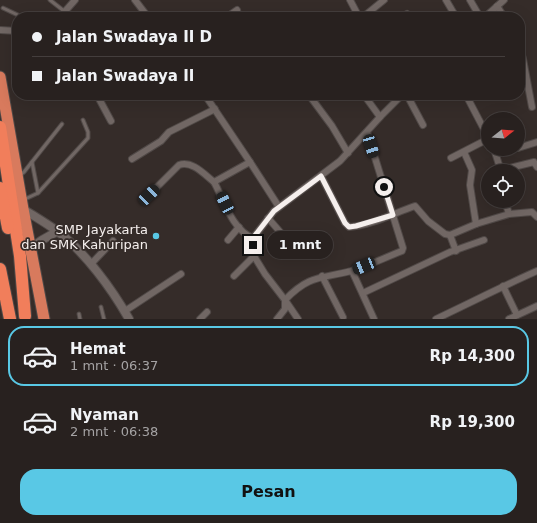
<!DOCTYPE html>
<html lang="id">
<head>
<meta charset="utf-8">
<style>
  body { margin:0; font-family:"DejaVu Sans",sans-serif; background:#342e2c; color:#f1f3f6; height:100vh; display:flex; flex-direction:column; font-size:15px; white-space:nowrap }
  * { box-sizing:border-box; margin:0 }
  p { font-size:13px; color:#a5a3a4 }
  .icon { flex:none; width:22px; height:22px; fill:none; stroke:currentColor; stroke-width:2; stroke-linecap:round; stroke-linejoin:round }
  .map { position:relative; height:319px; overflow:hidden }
  .drawer { display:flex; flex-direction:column; background:#28211f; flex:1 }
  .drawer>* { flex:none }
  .hud { position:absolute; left:12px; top:12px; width:513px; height:88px; border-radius:16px; box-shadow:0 4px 16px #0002,0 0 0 1px #443e3d; display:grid; align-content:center; height:88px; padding:0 20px; background:#28211f }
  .needle { width:26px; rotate:73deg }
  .fabs { position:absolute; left:481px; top:112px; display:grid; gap:8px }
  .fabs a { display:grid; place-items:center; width:44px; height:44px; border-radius:50%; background:#28211f; box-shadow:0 4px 16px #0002,0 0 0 1px #443e3d; font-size:20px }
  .end { position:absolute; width:18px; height:18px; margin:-9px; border:5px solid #f5efed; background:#111; box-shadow:0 0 0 2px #111 }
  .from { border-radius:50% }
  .bubble { position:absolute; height:28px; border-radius:14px; background:#28211f; box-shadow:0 4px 16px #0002,0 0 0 1px #443e3d; font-size:13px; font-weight:600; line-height:28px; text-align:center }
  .car { position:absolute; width:12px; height:24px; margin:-12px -6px; border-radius:5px; box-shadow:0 0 3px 1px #0007; background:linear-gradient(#222 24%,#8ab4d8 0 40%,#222 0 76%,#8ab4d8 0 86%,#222 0) }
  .hud b { display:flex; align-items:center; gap:14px; height:38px; font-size:15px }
  .hud b+b { border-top:1px solid #443e3d }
  .hud i { width:10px; height:10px; background:#f1f3f6 }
  ul { padding:7px 0 0; list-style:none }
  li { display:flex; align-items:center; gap:12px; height:60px; margin:0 8px 6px; padding:0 12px; border:2px solid transparent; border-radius:16px }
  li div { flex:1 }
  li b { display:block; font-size:15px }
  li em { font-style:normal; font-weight:600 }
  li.current { border-color:#59c8e5 }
  li>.icon { width:36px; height:36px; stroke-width:1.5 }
  .primary-button { display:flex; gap:8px; margin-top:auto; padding:8px 20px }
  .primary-button a { flex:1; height:46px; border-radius:16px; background:#59c8e5; color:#111; font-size:16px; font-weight:600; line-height:46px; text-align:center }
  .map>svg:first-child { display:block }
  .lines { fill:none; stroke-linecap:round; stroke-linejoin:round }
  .service-casing { stroke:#504947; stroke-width:5 }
  .minor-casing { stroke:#504947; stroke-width:8 }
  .tertiary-casing { stroke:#504947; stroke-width:10 }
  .trunk-casing { stroke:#504947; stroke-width:13 }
  .motorway-casing { stroke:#504947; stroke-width:14 }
  .service { stroke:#716764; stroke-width:3 }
  .minor { stroke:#716764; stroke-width:6 }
  .tertiary { stroke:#716764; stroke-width:8 }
  .trunk { stroke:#d87a5d; stroke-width:11 }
  .motorway { stroke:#f17e5b; stroke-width:12 }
  .route { stroke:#f5efed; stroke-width:5 }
  .poi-dot { fill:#59c8e5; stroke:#352c29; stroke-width:1.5 }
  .labels { text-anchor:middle; stroke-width:3.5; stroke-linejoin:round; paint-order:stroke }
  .poi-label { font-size:13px; fill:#f5efed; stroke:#352c29; text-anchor:end }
</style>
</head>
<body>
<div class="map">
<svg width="537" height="319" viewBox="0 0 537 319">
  <rect width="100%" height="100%" fill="#352c29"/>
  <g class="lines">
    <g class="service-casing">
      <g id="service">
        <path d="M50 0 64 11"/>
        <path d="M3 8 22 17"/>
        <path d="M32 162 38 193"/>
        <path d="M20 175 24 172 62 124"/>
        <path d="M23 200 38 193 88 138V132L83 120"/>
        <path d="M101 307 104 319"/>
        <path d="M79 314 80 319"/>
      </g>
    </g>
    <g class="minor-casing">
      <g id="minor">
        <path d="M135 0 148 17"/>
        <path d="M350 0 359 17"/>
        <path d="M446 0 456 17"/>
        <path d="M470 0 480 17"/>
        <path d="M497 6 504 17"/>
        <path d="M60 17 75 0"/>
        <path d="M227 17 237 10"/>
        <path d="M363 17 384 0"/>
        <path d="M403 17 407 14"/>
        <path d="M485 17 504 0"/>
        <path d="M0 30 17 31"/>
        <path d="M520 49 523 59 532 107"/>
        <path d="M97 95 111 121"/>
        <path d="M205 95 250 162 279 207"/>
        <path d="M309 95 332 126 348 153"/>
        <path d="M364 95 380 117"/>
        <path d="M407 95 423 125"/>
        <path d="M466 95 488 137"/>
        <path d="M518 148 537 142"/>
        <path d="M494 149 501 171"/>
        <path d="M464 152 472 170 470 185 476 224"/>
        <path d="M496 154 513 149"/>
        <path d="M451 158 488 139"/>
        <path d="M132 159 161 141 169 132 215 109"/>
        <path d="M501 170 534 162 537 167"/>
        <path d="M321 176 345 223 349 227C372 225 394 213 415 206L428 221 445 234 450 235"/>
        <path d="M214 182C224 200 232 230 253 238"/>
        <path d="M149 195 179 165C192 160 205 175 214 182L250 162"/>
        <path d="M509 214 532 212 537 217"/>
        <path d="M268 218 288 241"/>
        <path d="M228 240 239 227"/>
        <path d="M456 251 450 235 476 224 509 214 505 201"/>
        <path d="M91 264 113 241"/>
        <path d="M352 271 374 319"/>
        <path d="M234 276 254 256"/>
        <path d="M322 276 343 317"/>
        <path d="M503 286 517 315"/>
        <path d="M363 293 450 252 484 240"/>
        <path d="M125 311 181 274"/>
        <path d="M200 319 207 312"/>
        <path d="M277 319 285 309V300L265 274 254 256 253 238 274 211 340 161 380 117 402 95"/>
        <path d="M298 319 285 300C309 275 320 279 351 271 368 266 386 257 402 251L403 248 367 132"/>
        <path d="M436 319C470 303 503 286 537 271"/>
        <path d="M509 319 537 306"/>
      </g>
    </g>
    <g class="tertiary-casing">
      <g id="tertiary">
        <path d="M23 209C34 216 46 223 57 231 85 252 112 289 129 319"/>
        <path d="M31 248 42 240 58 231"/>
      </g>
    </g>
    <g class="trunk-casing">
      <path id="trunk" d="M0 77 23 209 44 319"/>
    </g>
    <g class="motorway-casing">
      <g id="motorway">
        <path d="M0 127 20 256 25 316"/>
        <path d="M0 188 8 228"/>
        <path d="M0 269 10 319"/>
      </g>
    </g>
    <use href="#service" class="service"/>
    <use href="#minor" class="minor"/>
    <use href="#tertiary" class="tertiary"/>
    <use href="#trunk" class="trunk"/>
    <use href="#motorway" class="motorway"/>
  </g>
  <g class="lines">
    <path class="route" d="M253 245V238L274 211 321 176 345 223 349 227 356 226 393 215 384 187"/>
  </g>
  <circle class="poi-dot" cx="156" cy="236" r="4"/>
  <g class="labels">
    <g class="poi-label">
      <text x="148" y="234">SMP Jayakarta<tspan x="148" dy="15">dan SMK Kahuripan</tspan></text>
    </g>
  </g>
</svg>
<div class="fabs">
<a><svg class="needle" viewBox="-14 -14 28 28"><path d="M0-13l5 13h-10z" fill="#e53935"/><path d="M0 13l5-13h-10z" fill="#a5a3a4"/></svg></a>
<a><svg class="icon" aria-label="locate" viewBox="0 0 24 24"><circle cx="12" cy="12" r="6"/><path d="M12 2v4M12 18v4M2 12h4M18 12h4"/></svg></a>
</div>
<i class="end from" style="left:384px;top:187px"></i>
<i class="end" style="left:253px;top:245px"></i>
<div class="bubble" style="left:267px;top:231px;width:66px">1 mnt</div>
<i class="car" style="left:371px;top:146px;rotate:163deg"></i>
<i class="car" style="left:149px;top:195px;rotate:46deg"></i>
<i class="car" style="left:225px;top:203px;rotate:334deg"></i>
<i class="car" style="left:364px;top:266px;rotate:248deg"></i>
<div class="hud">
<b><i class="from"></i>Jalan Swadaya II D</b>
<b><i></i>Jalan Swadaya II</b>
</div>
</div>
<section class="drawer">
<ul>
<li class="current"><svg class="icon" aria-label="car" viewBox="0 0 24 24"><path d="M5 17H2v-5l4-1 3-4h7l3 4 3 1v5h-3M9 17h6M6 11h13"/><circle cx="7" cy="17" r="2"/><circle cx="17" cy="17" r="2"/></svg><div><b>Hemat</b><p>1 mnt · 06:37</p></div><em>Rp 14,300</em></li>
<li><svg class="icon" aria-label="car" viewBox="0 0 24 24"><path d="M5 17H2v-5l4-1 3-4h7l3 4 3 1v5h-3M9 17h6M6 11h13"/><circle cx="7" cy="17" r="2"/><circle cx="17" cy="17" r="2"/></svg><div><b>Nyaman</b><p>2 mnt · 06:38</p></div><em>Rp 19,300</em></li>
</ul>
<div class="primary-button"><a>Pesan</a></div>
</section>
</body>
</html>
